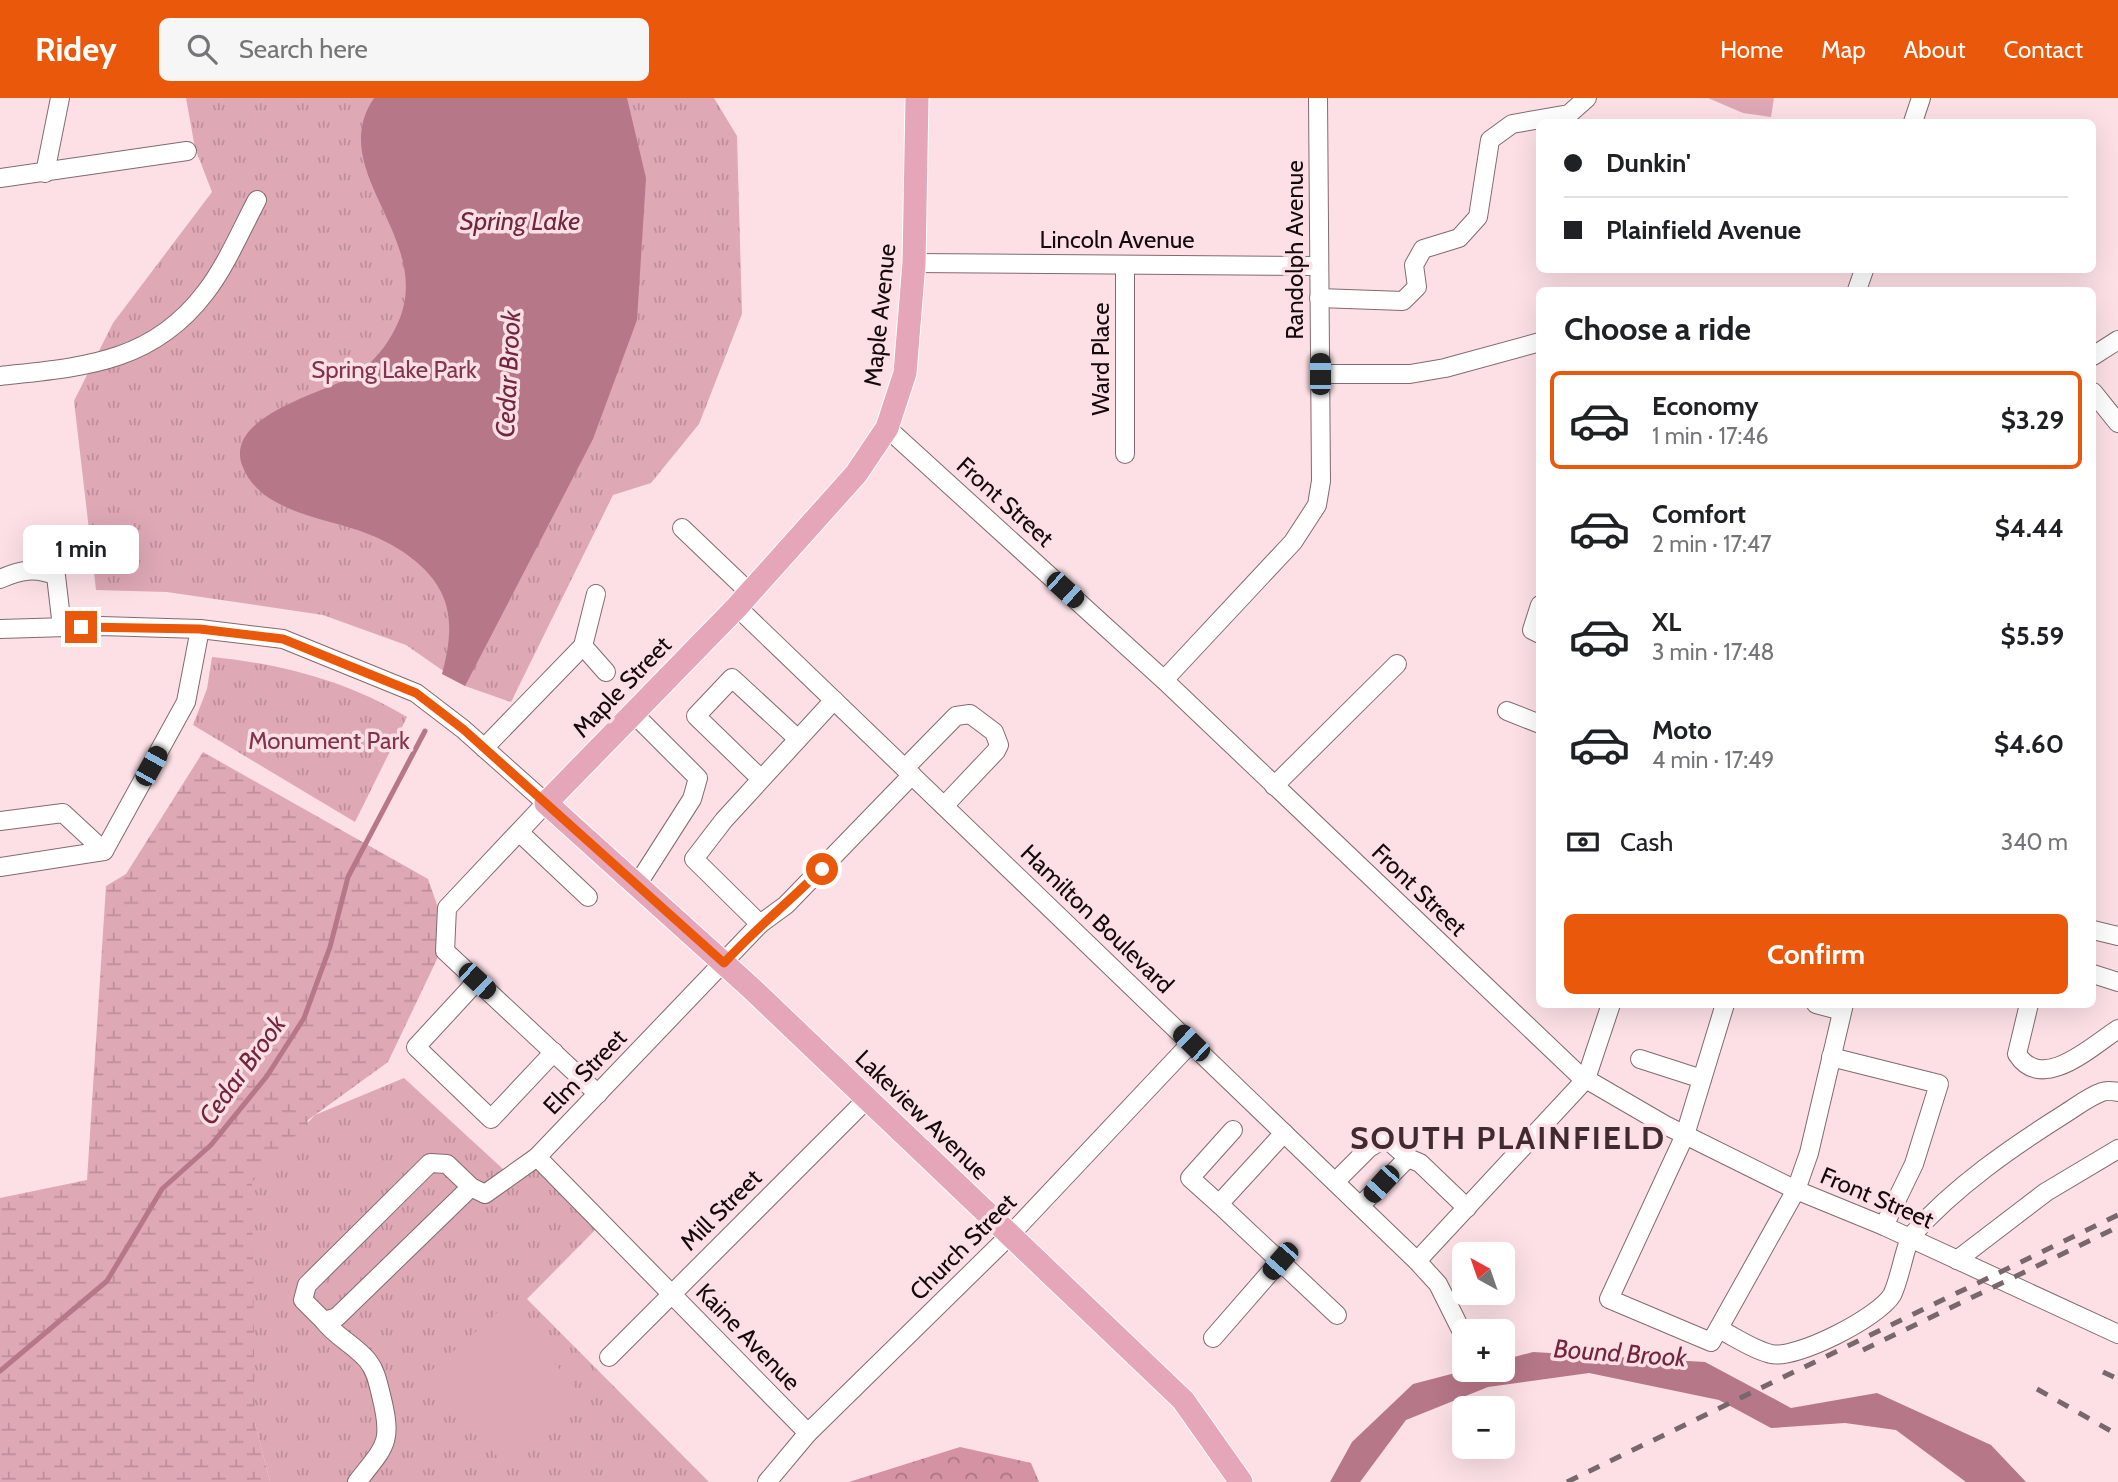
<!DOCTYPE html>
<html lang="en">
<head>
<meta charset="utf-8">
<style>
  body { margin:0; font-family:Cabin,sans-serif; background:#f6f6f6; color:#202124; height:100vh; display:flex; flex-direction:column; font-size:26px; white-space:nowrap }
  * { box-sizing:border-box; margin:0 }
  p { font-size:23px; color:#757577 }
  .icon { flex:none; width:38px; height:38px; fill:none; stroke:currentColor; stroke-width:2; stroke-linecap:round; stroke-linejoin:round }
  .map { position:relative; flex:1; overflow:hidden }
  .details { position:absolute; left:1536px; top:189px; width:560px; height:721px; display:flex; flex-direction:column; background:#fff; border-radius:10px; box-shadow:0 7px 28px #0002 }
  .details>* { flex:none }
  .top-card { position:absolute; left:1536px; top:21px; width:560px; height:154px; border-radius:10px; box-shadow:0 7px 28px #0002; display:grid; align-content:center; height:154px; padding:0 28px; background:#fff }
  .needle { width:46px; rotate:320deg }
  .tools { position:absolute; left:1452px; top:1144px; display:grid; gap:14px }
  .tools a { display:grid; place-items:center; width:63px; height:63px; border-radius:10px; background:#fff; box-shadow:0 7px 28px #0002; font-size:35px }
  .end { position:absolute; width:32px; height:32px; margin:-16px; border:9px solid #ea580c; background:#fff; box-shadow:0 0 0 4px #fff }
  .from { border-radius:50% }
  .bubble { position:absolute; height:49px; border-radius:10px; background:#fff; box-shadow:0 7px 28px #0002; font-size:23px; font-weight:800; line-height:49px; text-align:center }
  .car { position:absolute; width:21px; height:42px; margin:-21px -10px; border-radius:9px; box-shadow:0 0 5px 2px #0007; background:linear-gradient(#222 24%,#8ab4d8 0 40%,#222 0 76%,#8ab4d8 0 86%,#222 0) }
  .top-card b { display:flex; align-items:center; gap:24px; height:66px; font-size:26px }
  .top-card b+b { border-top:2px solid #e0e0e0 }
  .top-card i { width:18px; height:18px; background:#202124 }
  ul { padding:0; list-style:none }
  li { display:flex; align-items:center; gap:21px; height:98px; margin:0 14px 10px; padding:0 14px; border:4px solid transparent; border-radius:10px }
  li div { flex:1 }
  li b { display:block; font-size:26px }
  li em { font-style:normal; font-weight:800 }
  li.selected { border-color:#ea580c }
  li>.icon { width:63px; height:63px; stroke-width:1.5 }
  h2 { padding:0 28px; font-size:32px; line-height:84px }
  .pay { display:flex; align-items:center; gap:18px; height:77px; padding:0 28px; font-size:26px }
  .pay p { margin-inline-start:auto }
  .action { display:flex; gap:14px; margin-top:auto; padding:14px 28px }
  .action a { flex:1; height:80px; border-radius:10px; background:#ea580c; color:#fff; font-size:28px; font-weight:800; line-height:80px; text-align:center }
  header { display:flex; align-items:center; gap:42px; box-sizing:border-box; height:98px; padding:0 35px; background:#ea580c; color:#fff }
  header strong { font-size:33px }
  nav { display:flex; gap:38px; margin-inline-start:auto; font-size:24px }
  .search { width:490px; height:63px; background:#f6f6f6; display:flex; align-items:center; gap:18px; box-sizing:border-box; padding:0 24px; border-radius:10px; color:#757577; font-size:26px }
  .map>svg:first-child { display:block }
  .forest { fill:url(#forest-crowns) }
  .wetland { fill:url(#wetland-marsh) }
  .park { fill:url(#park-tufts) }
  .garden { fill:#dea8b5 }
  .water { fill:#b67788 }
  .lines { fill:none; stroke-linecap:round; stroke-linejoin:round }
  .stream { stroke:#b67788; stroke-width:5 }
  .minor-casing { stroke:#826a6f; stroke-width:20 }
  .major-casing { stroke:#fff; stroke-width:25 }
  .minor { stroke:#fff; stroke-width:18 }
  .major { stroke:#e5a6b9; stroke-width:23 }
  .rail { stroke:#78676b; stroke-width:5; stroke-dasharray:12 12; stroke-linecap:butt }
  .route { stroke:#ea580c; stroke-width:9 }
  .labels { text-anchor:middle; stroke-width:7; stroke-linejoin:round; paint-order:stroke }
  .street-label { font-size:24px; fill:#130a0d; stroke:#fce0e6 }
  .park-label { font-size:24px; fill:#83334d; stroke:#fce0e6 }
  .water-label { font-size:26px; font-style:italic; fill:#732540; stroke:#fce0e6 }
  .district-label { font-size:32px; font-weight:bold; letter-spacing:2px; fill:#402b30; stroke:#fce0e6 }
</style>
</head>
<body>
<header>
<strong>Ridey</strong>
<div class="search"><svg class="icon" aria-label="search" viewBox="0 0 24 24"><circle cx="10" cy="10" r="6"/><path d="M15 15l6 6"/></svg>Search here</div>
<nav><a>Home</a><a>Map</a><a>About</a><a>Contact</a></nav>
</header>
<div class="map">
<svg width="2118" height="1384" viewBox="0 0 2118 1384">
  <defs>
    <pattern id="forest-crowns" width="20" height="18" patternUnits="userSpaceOnUse" patternTransform="scale(1.75)"><rect width="20" height="18" fill="#d492a3"/><path d="M2 6a3 3 0 1 1 6 0M12 15a3 3 0 1 1 6 0" fill="none" stroke="#ab7583"/></pattern>
    <pattern id="wetland-marsh" width="20" height="14" patternUnits="userSpaceOnUse" patternTransform="scale(1.75)"><rect width="20" height="14" fill="#dea8b5"/><path d="M1 5h8M5 5V1M11 12h8M15 12V8" fill="none" stroke="#be8f9a"/></pattern>
    <pattern id="park-tufts" width="24" height="20" patternUnits="userSpaceOnUse" patternTransform="scale(1.75)"><rect width="24" height="20" fill="#dea8b5"/><path d="M3 7l-1-3M5 7V3M7 7l1-3M15 17l-1-3M17 17v-4M19 17l1-3" fill="none" stroke="#be8f9a"/></pattern>
  </defs>
  <rect width="100%" height="100%" fill="#fce0e6"/>
  <path class="forest" d="M960 1349 1031 1365 1039 1384H849Z"/>
  <path class="wetland" d="M203 654 428 781 448 838 388 964 308 1022 255 1325 270 1384H0V1100L87 1082 106 788 126 776Z"/>
  <g class="park">
    <path d="M186 0H714L737 38 742 216 699 326 651 385 613 397 511 604 465 588 406 547 323 517 167 494 96 492 74 303 113 225 212 94 195 50Z"/>
    <path d="M212 559C282 566 347 583 407 619L355 724 193 627 207 591Z"/>
    <path d="M404 980 516 1083 536 1064 599 1128 527 1201 709 1384H270L255 1325 252 1084 315 1017Z"/>
  </g>
  <g class="garden">
    <path d="M1708 0H1774L1771 19 1743 15Z"/>
    <path d="M505 1208 587 1303 508 1371 427 1276Z"/>
  </g>
  <g class="water">
    <path d="M374 0H627L646 80 637 222 593 341 465 588 442 576C453 535 455 500 422 469 406 454 389 444 368 436 327 419 260 416 242 367 224 316 330 294 358 275 374 263 386 249 395 231 441 144 323 75 374 0Z"/>
    <path d="M1533 1254 1705 1264 1791 1310 1877 1295 1991 1347 2026 1384H1966L1896 1332 1845 1325 1771 1330 1719 1302 1589 1275 1488 1289 1406 1322 1360 1384H1330L1352 1344 1413 1286 1459 1274 1503 1272V1262Z"/>
  </g>
  <g class="lines">
    <path class="stream" d="M0 1273 107 1183 162 1091 211 1047 267 978 304 920 330 849 348 779 425 633"/>
    <g class="minor-casing">
      <g id="minor">
        <path d="M1913 24 1921 0"/>
        <path d="M45 75 60 0"/>
        <path d="M0 80 187 53"/>
        <path d="M914 165 1319 168"/>
        <path d="M1857 192 1864 172"/>
        <path d="M1319 200 1403 203 1417 189 1414 167 1423 151 1459 140 1478 119 1490 42 1512 26 1569 16 1587 0"/>
        <path d="M2093 258 2118 242"/>
        <path d="M1320 276H1410L1445 270 1540 244"/>
        <path d="M0 278C81 269 151 266 205 195 226 168 241 132 257 102"/>
        <path d="M2093 294 2118 325"/>
        <path d="M887 330 1164 582 1579 977 1665 1027 1796 1092 1884 1128 2118 1236"/>
        <path d="M1125 356V167"/>
        <path d="M682 430 749 494"/>
        <path d="M0 481C20 472 36 469 56 478L62 529"/>
        <path d="M1540 507 1532 532 1540 536"/>
        <path d="M737 509 1417 1163 1438 1186 1465 1240"/>
        <path d="M0 531 101 528 200 531 283 541 416 595 463 631 546 705 447 810 445 853 598 996"/>
        <path d="M583 548 596 496"/>
        <path d="M1164 582 1293 444 1317 407 1321 383 1318 0"/>
        <path d="M1507 613 1540 626"/>
        <path d="M633 615 698 680 692 701 637 787"/>
        <path d="M484 650 583 548 606 574"/>
        <path d="M905 670 956 618 970 616 994 634 999 647 996 653 944 708"/>
        <path d="M761 681 696 618 732 580 798 641"/>
        <path d="M1274 688 1397 566"/>
        <path d="M0 723 63 715 104 753 0 769"/>
        <path d="M519 734 588 799"/>
        <path d="M104 753 186 604 200 531"/>
        <path d="M760 826 786 807 912 677"/>
        <path d="M2093 832 2118 838"/>
        <path d="M2093 876 2118 884"/>
        <path d="M477 883 416 949 491 1021 554 954"/>
        <path d="M1725 906 1685 1037 1609 1201 1711 1244 1796 1092 1809 1055 1844 906"/>
        <path d="M1816 906 1842 913"/>
        <path d="M2029 906 2017 956C2042 995 2091 949 2118 931"/>
        <path d="M1831 959 1939 986 1914 1066 1884 1128"/>
        <path d="M1640 961 1702 981"/>
        <path d="M1284 1035 1219 1106 1337 1217"/>
        <path d="M1335 1084 1369 1050 1382 1042 1389 1043 1408 1060"/>
        <path d="M471 1089 337 1219 324 1223 303 1202 307 1187 430 1065 447 1066 471 1089 485 1096 537 1059"/>
        <path d="M1219 1106 1190 1080 1233 1032"/>
        <path d="M1360 1108 1408 1060 1420 1065 1467 1110"/>
        <path d="M1957 1162 2046 1094 2118 1051"/>
        <path d="M1417 1163 1586 981 1611 906"/>
        <path d="M324 1223C336 1239 355 1247 368 1263 376 1273 378 1285 381 1297 393 1345 386 1347 357 1384"/>
        <path d="M1719 1231C1735 1239 1753 1252 1771 1256 1796 1262 1879 1219 1892 1197 1900 1182 1905 1146 1912 1137 1954 1089 2012 1049 2066 1015 2077 1008 2090 998 2102 994 2107 992 2113 993 2118 994"/>
        <path d="M1213 1240 1280 1163"/>
        <path d="M609 1259 867 1001"/>
        <path d="M808 1335 537 1059 760 826 694 761 724 722 834 602"/>
        <path d="M767 1384 808 1335 1010 1137 1191 945"/>
      </g>
    </g>
    <g class="major-casing">
      <path id="major" d="M917 0 914 165 905 275 887 330 856 376 737 509 546 705 750 889 1183 1302 1241 1384"/>
    </g>
    <use href="#minor" class="minor"/>
    <use href="#major" class="major"/>
    <g class="rail">
      <path d="M1863 1252 2118 1129"/>
      <path d="M2103 1274 2118 1281"/>
      <path d="M2037 1291 2118 1337"/>
      <path d="M1567 1384 2118 1117"/>
    </g>
  </g>
  <g class="lines">
    <path class="route" d="M81 529 200 531 283 541 416 595 463 631 724 865C755 831 790 803 822 771"/>
  </g>
  <g class="labels">
    <g class="street-label">
      <text x="1117" y="150">Lincoln Avenue</text>
      <text transform="translate(1295 152) rotate(-90)" y="8">Randolph Avenue</text>
      <text transform="translate(880 217) rotate(-84)" y="8">Maple Avenue</text>
      <text transform="translate(1101 261) rotate(-90)" y="8">Ward Place</text>
      <text transform="translate(1005 404) rotate(42)" y="8">Front Street</text>
      <text transform="translate(622 589) rotate(-46)" y="8">Maple Street</text>
      <text transform="translate(1419 792) rotate(44)" y="8">Front Street</text>
      <text transform="translate(1097 821) rotate(44)" y="8">Hamilton Boulevard</text>
      <text transform="translate(585 974) rotate(-46)" y="8">Elm Street</text>
      <text transform="translate(922 1017) rotate(44)" y="8">Lakeview Avenue</text>
      <text transform="translate(1877 1100) rotate(23)" y="8">Front Street</text>
      <text transform="translate(721 1112) rotate(-45)" y="8">Mill Street</text>
      <text transform="translate(963 1149) rotate(-45)" y="8">Church Street</text>
      <text transform="translate(748 1239) rotate(46)" y="8">Kaine Avenue</text>
    </g>
    <g class="park-label">
      <text x="394" y="280">Spring Lake Park</text>
      <text x="329" y="651">Monument Park</text>
    </g>
    <g class="water-label">
      <text x="520" y="132">Spring Lake</text>
      <text transform="translate(508 276) rotate(-87)" y="9">Cedar Brook</text>
      <text transform="translate(242 972) rotate(-54)" y="9">Cedar Brook</text>
      <text transform="translate(1620 1255) rotate(4)" y="9">Bound Brook</text>
    </g>
    <g class="district-label">
      <text x="1508" y="1051">SOUTH PLAINFIELD</text>
    </g>
  </g>
</svg>
<div class="tools">
<a><svg class="needle" viewBox="-14 -14 28 28"><path d="M0-13l5 13h-10z" fill="#e53935"/><path d="M0 13l5-13h-10z" fill="#757577"/></svg></a>
<a>+</a>
<a>−</a>
</div>
<i class="end from" style="left:822px;top:771px"></i>
<i class="end" style="left:81px;top:529px"></i>
<div class="bubble" style="left:23px;top:427px;width:116px">1 min</div>
<i class="car" style="left:1320px;top:276px;rotate:0deg"></i>
<i class="car" style="left:1065px;top:492px;rotate:132deg"></i>
<i class="car" style="left:151px;top:668px;rotate:29deg"></i>
<i class="car" style="left:477px;top:883px;rotate:133deg"></i>
<i class="car" style="left:1191px;top:945px;rotate:314deg"></i>
<i class="car" style="left:1381px;top:1086px;rotate:222deg"></i>
<i class="car" style="left:1280px;top:1163px;rotate:221deg"></i>
<div class="top-card">
<b><i class="from"></i>Dunkin'</b>
<b><i></i>Plainfield Avenue</b>
</div>
<section class="details">
<h2>Choose a ride</h2>
<ul>
<li class="selected"><svg class="icon" aria-label="car" viewBox="0 0 24 24"><path d="M5 17H2v-5l4-1 3-4h7l3 4 3 1v5h-3M9 17h6M6 11h13"/><circle cx="7" cy="17" r="2"/><circle cx="17" cy="17" r="2"/></svg><div><b>Economy</b><p>1 min · 17:46</p></div><em>$3.29</em></li>
<li><svg class="icon" aria-label="car" viewBox="0 0 24 24"><path d="M5 17H2v-5l4-1 3-4h7l3 4 3 1v5h-3M9 17h6M6 11h13"/><circle cx="7" cy="17" r="2"/><circle cx="17" cy="17" r="2"/></svg><div><b>Comfort</b><p>2 min · 17:47</p></div><em>$4.44</em></li>
<li><svg class="icon" aria-label="car" viewBox="0 0 24 24"><path d="M5 17H2v-5l4-1 3-4h7l3 4 3 1v5h-3M9 17h6M6 11h13"/><circle cx="7" cy="17" r="2"/><circle cx="17" cy="17" r="2"/></svg><div><b>XL</b><p>3 min · 17:48</p></div><em>$5.59</em></li>
<li><svg class="icon" aria-label="car" viewBox="0 0 24 24"><path d="M5 17H2v-5l4-1 3-4h7l3 4 3 1v5h-3M9 17h6M6 11h13"/><circle cx="7" cy="17" r="2"/><circle cx="17" cy="17" r="2"/></svg><div><b>Moto</b><p>4 min · 17:49</p></div><em>$4.60</em></li>
</ul>
<div class="pay"><svg class="icon" aria-label="cash" viewBox="0 0 24 24"><path d="M3 7h18v10H3z"/><circle cx="12" cy="12" r="2"/></svg>Cash<p>340 m</p></div>
<div class="action"><a>Confirm</a></div>
</section>
</div>
</body>
</html>
